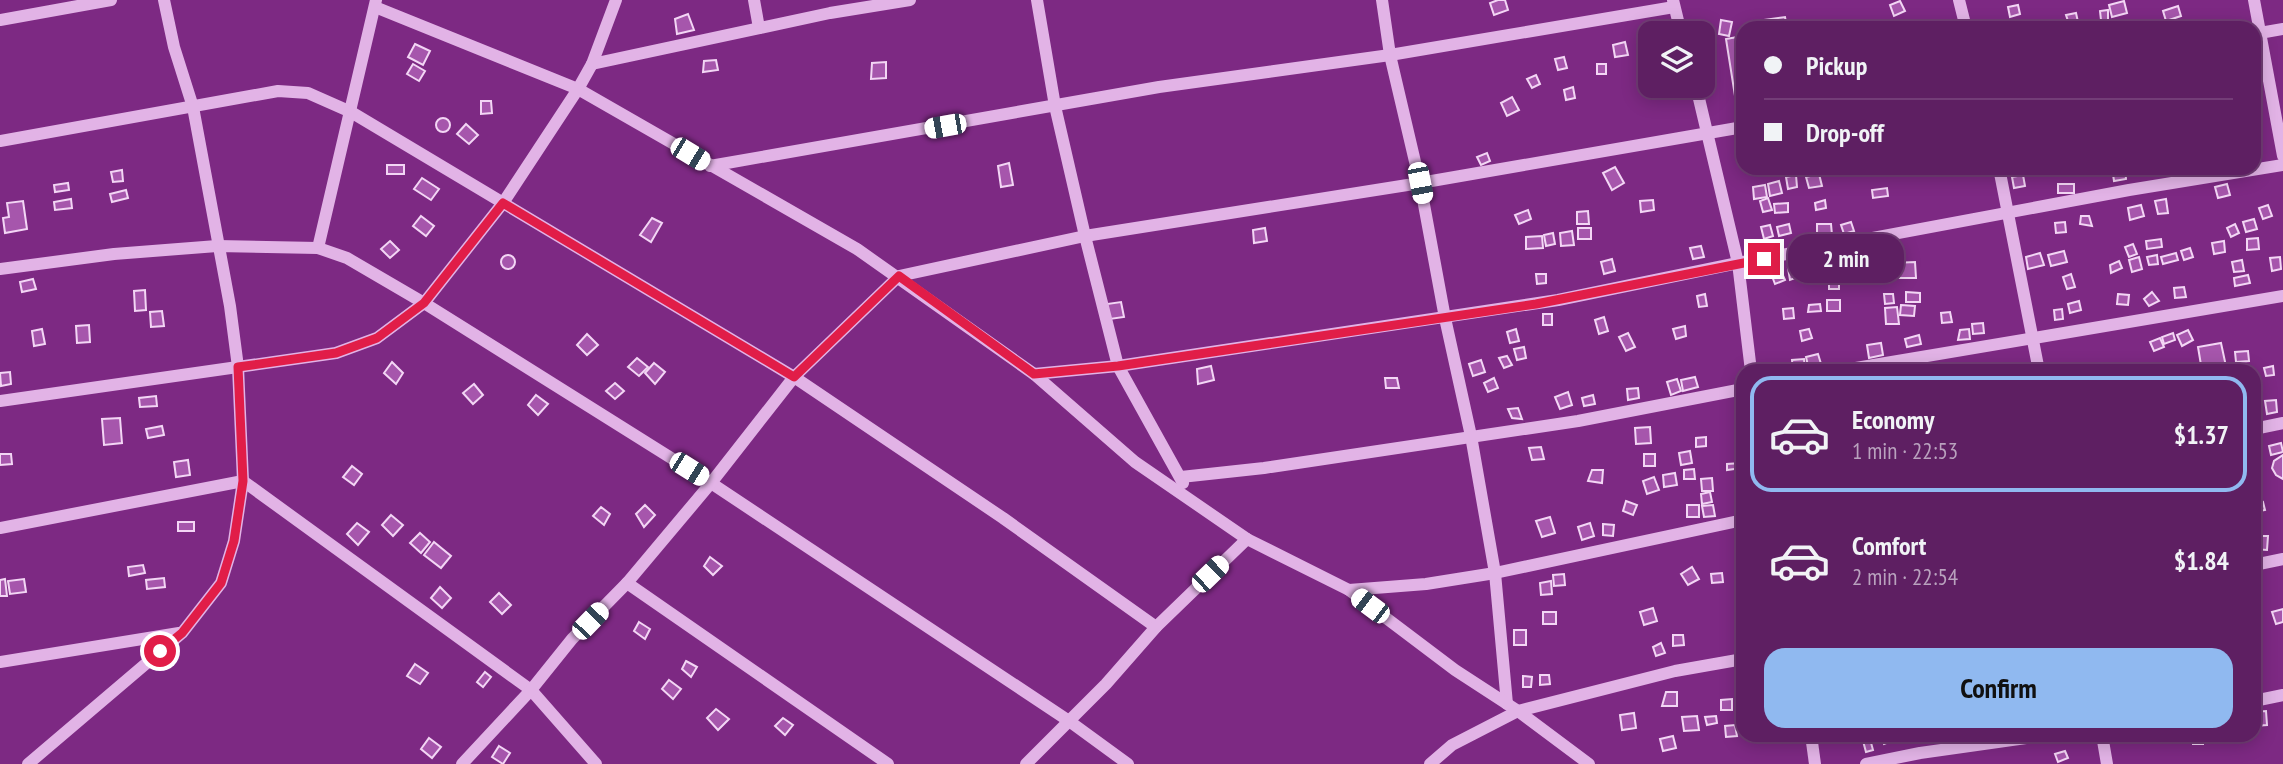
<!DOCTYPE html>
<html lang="en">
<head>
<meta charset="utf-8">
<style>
  body { margin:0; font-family:"PT Sans Narrow",sans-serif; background:#672c6b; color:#f1f3f6; height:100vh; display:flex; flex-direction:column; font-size:26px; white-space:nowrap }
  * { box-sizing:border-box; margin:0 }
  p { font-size:23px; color:#b9a2be }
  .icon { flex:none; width:38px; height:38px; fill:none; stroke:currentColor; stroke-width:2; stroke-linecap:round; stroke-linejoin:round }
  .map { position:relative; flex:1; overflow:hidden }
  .panel { position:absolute; left:1736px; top:364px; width:525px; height:378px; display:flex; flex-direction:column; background:#5e1f62; border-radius:21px; box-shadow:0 4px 18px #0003,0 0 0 2px #733d77 }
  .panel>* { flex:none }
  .hud { position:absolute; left:1736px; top:21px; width:525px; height:154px; border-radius:21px; box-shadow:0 4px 18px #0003,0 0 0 2px #733d77; display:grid; align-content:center; height:154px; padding:0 28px; background:#5e1f62 }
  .fabs { position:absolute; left:1638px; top:21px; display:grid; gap:14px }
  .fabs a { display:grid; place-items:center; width:77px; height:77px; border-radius:14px; background:#5e1f62; box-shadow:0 4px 18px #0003,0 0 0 2px #733d77; font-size:35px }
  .end { position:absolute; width:32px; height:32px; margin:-16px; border:9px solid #e11d48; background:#fff; box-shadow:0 0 0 4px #fff }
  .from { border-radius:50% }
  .bubble { position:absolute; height:49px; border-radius:21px; background:#5e1f62; box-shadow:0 4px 18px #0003,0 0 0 2px #733d77; font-size:23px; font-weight:800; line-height:49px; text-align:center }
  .car { position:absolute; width:21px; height:42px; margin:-21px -10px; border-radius:9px; box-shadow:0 0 5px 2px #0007; background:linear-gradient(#fff 24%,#345 0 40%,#fff 0 76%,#345 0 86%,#fff 0) }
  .hud b { display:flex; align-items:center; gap:24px; height:66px; font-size:26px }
  .hud b+b { border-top:2px solid #733d77 }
  .hud i { width:18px; height:18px; background:#f1f3f6 }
  ul { padding:12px 0 0; list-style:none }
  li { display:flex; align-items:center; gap:21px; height:116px; margin:0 14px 10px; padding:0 14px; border:4px solid transparent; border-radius:21px }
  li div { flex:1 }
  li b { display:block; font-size:26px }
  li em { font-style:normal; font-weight:800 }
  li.current { border-color:#90b9f0 }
  li>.icon { width:63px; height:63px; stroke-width:1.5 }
  .action { display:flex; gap:14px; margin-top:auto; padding:14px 28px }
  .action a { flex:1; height:80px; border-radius:21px; background:#90b9f0; color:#111; font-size:28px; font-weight:800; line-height:80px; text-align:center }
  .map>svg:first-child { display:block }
  .building { fill:#a656ac; stroke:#f3d6f5; stroke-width:2 }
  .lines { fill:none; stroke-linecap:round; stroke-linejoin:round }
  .minor { stroke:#e2b3e6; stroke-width:12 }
  .route { stroke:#e11d48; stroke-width:9 }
</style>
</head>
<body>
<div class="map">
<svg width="2283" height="764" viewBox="0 0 2283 764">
  <rect width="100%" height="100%" fill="#7d2983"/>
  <g class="building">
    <path d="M1498 0H1505L1508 10 1494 15 1490 3Z"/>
    <path d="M1900 1 1905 11 1894 16 1890 5Z"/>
    <path d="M2124 1 2127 13 2112 17 2109 5Z"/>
    <path d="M2018 5 2020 14 2010 17 2008 7Z"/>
    <path d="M2178 6 2181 16 2166 21 2163 11Z"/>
    <path d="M2108 10V20H2101L2100 11Z"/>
    <path d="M2076 13 2078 22 2069 24 2066 15Z"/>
    <path d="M688 14 694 30 677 34 675 19Z"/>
    <path d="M1785 17 1787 28H1764L1763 20Z"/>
    <path d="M1721 20 1732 22 1729 36 1719 34Z"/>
    <path d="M1743 36V95L1735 96 1726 39Z"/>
    <path d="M1625 42 1628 55 1615 57 1613 45Z"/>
    <path d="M415 44 430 51 423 65 408 57Z"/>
    <path d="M1564 57 1567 68 1558 70 1555 59Z"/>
    <path d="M716 60 718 70 703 72 704 61Z"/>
    <path d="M886 62V78L871 79 872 63Z"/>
    <path d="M413 64 425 71 419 81 407 74Z"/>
    <rect x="1597" y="64" width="9" height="10"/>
    <path d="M1536 75 1540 84 1532 88 1527 79Z"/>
    <path d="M1573 87 1575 98 1566 100 1564 90Z"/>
    <path d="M1512 97 1519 110 1507 116 1501 103Z"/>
    <path d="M481 101H491L492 113 481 114Z"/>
    <circle cx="443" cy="125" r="7"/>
    <path d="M466 124 478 135 469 144 457 134Z"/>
    <path d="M1487 153 1490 161 1481 165 1477 157Z"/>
    <path d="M1009 163 1013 185 1001 187 998 166Z"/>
    <rect x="387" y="165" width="17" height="9"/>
    <path d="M1615 167 1624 183 1612 190 1603 173Z"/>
    <path d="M2112 168H2125L2126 179 2114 181Z"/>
    <path d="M122 170 123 181 113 182 111 172Z"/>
    <path d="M1819 174 1822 186 1809 188 1806 177Z"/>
    <path d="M1796 175 1797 187 1788 189 1786 177Z"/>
    <path d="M2023 175 2025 186 2014 188 2012 177Z"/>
    <path d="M422 178 439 189 431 200 414 189Z"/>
    <path d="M1779 181 1782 193 1770 196 1768 184Z"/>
    <path d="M68 183 69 190 55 192 54 185Z"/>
    <rect x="2058" y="184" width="16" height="9"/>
    <path d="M2227 184 2230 195 2218 198 2215 187Z"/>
    <path d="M1765 185 1767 197 1754 199 1753 187Z"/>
    <path d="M1887 188 1888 196 1873 198 1872 190Z"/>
    <path d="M126 190 128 198 112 202 110 194Z"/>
    <path d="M1768 198 1772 210 1763 212 1760 201Z"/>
    <path d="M71 199 72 208 55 210 54 202Z"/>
    <path d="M2166 199 2168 213 2158 214 2155 201Z"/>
    <path d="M1653 200 1654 210 1641 212 1640 201Z"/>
    <path d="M1825 200 1826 208 1816 210 1815 203Z"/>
    <path d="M23 201 27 229 5 233 3 218 9 217 7 203Z"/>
    <path d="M1788 203V212L1775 213 1774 204Z"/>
    <path d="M2141 205 2144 216 2130 220 2128 208Z"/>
    <path d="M2268 205 2272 216 2263 219 2259 208Z"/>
    <path d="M1528 210 1531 219 1519 224 1515 215Z"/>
    <path d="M1588 211 1589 224H1577V212Z"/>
    <path d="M421 216 434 226 426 236 413 226Z"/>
    <path d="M2081 216H2089L2092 226 2080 224Z"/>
    <path d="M652 218 662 223 651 242 640 235Z"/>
    <path d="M2254 219 2257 229 2246 232 2243 222Z"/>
    <path d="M1851 222 1854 231 1844 234 1841 225Z"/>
    <path d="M2065 222 2066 232 2056 233 2055 223Z"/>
    <path d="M1789 224 1791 233 1779 236 1777 227Z"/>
    <path d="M1817 224H1831L1832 235H1817Z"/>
    <path d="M2235 224 2239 233 2231 237 2227 228Z"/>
    <path d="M1770 225 1773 236 1764 239 1761 227Z"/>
    <path d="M1265 228 1267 241 1254 243 1253 230Z"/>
    <rect x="1578" y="228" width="13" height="11"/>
    <path d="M1572 231 1574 245 1561 246 1560 233Z"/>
    <path d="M1553 233 1555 244 1546 246 1544 235Z"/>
    <path d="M1542 236 1543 248 1526 249V237Z"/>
    <path d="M2258 238 2259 249 2247 250V239Z"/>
    <path d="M2161 239 2162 247 2147 249 2146 241Z"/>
    <path d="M390 241 399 250 390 258 381 249Z"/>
    <path d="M2224 241 2225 252 2214 254 2212 243Z"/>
    <path d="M2133 244 2137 254 2129 257 2125 247Z"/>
    <path d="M1701 246 1704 257 1693 259 1690 248Z"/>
    <path d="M2190 248 2193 257 2184 260 2181 251Z"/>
    <path d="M2064 251 2067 262 2051 266 2048 255Z"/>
    <path d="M2040 253 2044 265 2028 269 2026 257Z"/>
    <path d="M2176 253 2178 260 2163 264 2161 257Z"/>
    <circle cx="1879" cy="263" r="9"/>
    <path d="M1851 255 1854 268 1842 270 1839 258Z"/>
    <path d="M2157 255 2158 264 2149 265 2147 257Z"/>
    <circle cx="508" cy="262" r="7"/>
    <path d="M2139 257 2142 269 2132 272 2129 260Z"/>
    <path d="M2280 257 2281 269 2272 271 2270 258Z"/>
    <path d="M1612 259 1615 271 1604 274 1601 262Z"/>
    <path d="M2242 260 2244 271 2234 272 2232 262Z"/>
    <path d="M2119 261 2122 268 2111 273 2110 265Z"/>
    <path d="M1915 262 1916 278H1894L1893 263Z"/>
    <path d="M1799 265 1803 275 1790 280 1788 268Z"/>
    <path d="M1781 271 1785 280 1775 284 1772 276Z"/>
    <path d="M1536 274H1546V283L1537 284Z"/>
    <path d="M2071 274 2075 287 2067 289 2063 277Z"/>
    <path d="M2248 275 2250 283 2235 286 2234 278Z"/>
    <path d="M33 279 36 289 22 292 20 282Z"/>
    <rect x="1829" y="281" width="10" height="8"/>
    <path d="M2184 287 2186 297 2175 298 2174 288Z"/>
    <path d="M145 290 146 310 135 311 134 291Z"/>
    <path d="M1906 292 1920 293V302H1906Z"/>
    <path d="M2152 292 2159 301 2149 306 2144 299Z"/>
    <path d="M1705 294 1707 306 1699 307 1697 296Z"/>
    <path d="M1884 294H1893L1894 303 1885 304Z"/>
    <path d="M2118 294 2129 295 2128 305 2117 304Z"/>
    <rect x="1827" y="300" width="13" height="11"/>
    <path d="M2079 301 2081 310 2070 313 2068 304Z"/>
    <path d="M1121 302 1124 317 1110 319 1107 304Z"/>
    <path d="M1820 304 1821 311 1808 312 1809 305Z"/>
    <path d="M1901 305 1915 306 1914 316 1900 315Z"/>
    <path d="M1897 307 1899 324H1886L1885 308Z"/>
    <path d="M1793 308 1794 318 1784 319 1783 309Z"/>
    <path d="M2062 309 2063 319 2055 320 2054 310Z"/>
    <path d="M162 311 164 326 151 327 150 312Z"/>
    <path d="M1950 312 1952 322 1942 323 1941 313Z"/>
    <rect x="1543" y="314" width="9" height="11"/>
    <path d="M1604 317 1608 331 1599 334 1595 320Z"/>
    <path d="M1983 323 1984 333 1973 334 1972 324Z"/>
    <path d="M89 325 90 342 77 343 76 326Z"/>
    <path d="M1685 326 1686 336 1676 339 1673 329Z"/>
    <path d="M42 329 45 344 34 346 32 331Z"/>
    <path d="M1516 329 1519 341 1510 343 1507 332Z"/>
    <path d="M1809 329 1812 338 1802 341 1800 331Z"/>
    <path d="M1969 329 1970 339 1958 340 1960 330Z"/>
    <path d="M2188 330 2193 340 2182 346 2177 335Z"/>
    <path d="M1628 333 1635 347 1626 351 1619 337Z"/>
    <path d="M2173 333 2175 340 2164 344 2162 337Z"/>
    <path d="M587 334 598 345 587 355 577 345Z"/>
    <path d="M1919 335 1921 344 1907 347 1905 339Z"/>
    <path d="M2160 338 2164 347 2154 351 2150 342Z"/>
    <path d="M1881 343 1883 355 1869 358 1867 345Z"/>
    <path d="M2221 343 2227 371H2202L2198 347Z"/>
    <path d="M1524 347 1526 358 1517 360 1514 349Z"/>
    <path d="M2248 351 2249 361 2236 362 2235 352Z"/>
    <path d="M1818 354 1822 367 1809 370 1806 357Z"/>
    <path d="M1507 356 1512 365 1504 368 1499 358Z"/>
    <path d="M637 358 648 367 639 376 628 367Z"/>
    <path d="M1804 359 1805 369 1793 371 1792 360Z"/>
    <path d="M1481 360 1485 372 1473 376 1469 364Z"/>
    <path d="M392 362 403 373 396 384 384 373Z"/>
    <path d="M654 363 665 372 655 384 645 373Z"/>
    <path d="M1211 366 1214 380 1198 384 1197 369Z"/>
    <path d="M2273 366 2274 375 2266 376 2264 368Z"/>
    <path d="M10 372 11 384 1 386 0 373Z"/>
    <path d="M1695 377 1698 387 1683 391 1681 380Z"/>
    <path d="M1385 378H1397L1399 388H1386Z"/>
    <path d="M1494 378 1498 388 1488 392 1484 383Z"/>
    <path d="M1677 379 1681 391 1671 395 1667 382Z"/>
    <path d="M615 383 624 391 615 399 606 391Z"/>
    <path d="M474 384 483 395 473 404 463 393Z"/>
    <path d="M1638 388 1639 398 1628 400 1627 389Z"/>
    <path d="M1568 392 1572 405 1560 409 1555 397Z"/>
    <path d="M536 395 548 404 538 415 528 405Z"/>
    <path d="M1593 395 1595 404 1584 406 1582 398Z"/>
    <path d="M156 396 157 406 140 407 139 398Z"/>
    <path d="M2276 400 2277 412 2267 414 2265 401Z"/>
    <path d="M1518 408 1522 419 1512 418 1508 409Z"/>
    <path d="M120 418 122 443 104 445 102 419Z"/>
    <path d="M162 426 164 435 148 438 146 429Z"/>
    <path d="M1650 427 1651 443 1636 444 1635 428Z"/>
    <path d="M1706 437V446L1696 447V438Z"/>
    <path d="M2281 443 2283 452 2271 455 2269 446Z"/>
    <path d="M1541 447 1544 459 1532 460 1529 448Z"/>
    <path d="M1690 451 1692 463 1681 465 1679 453Z"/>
    <path d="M0 454H11L12 464 0 465Z"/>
    <rect x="1644" y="454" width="11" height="12"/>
    <path d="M2283 455V479L2276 475 2272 468 2274 461Z"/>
    <path d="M188 460 190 475 176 477 174 462Z"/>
    <path d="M1741 463 1742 468 1727 470V464Z"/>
    <path d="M352 466 362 474 354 485 343 477Z"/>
    <path d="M1694 469 1695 479H1684V470Z"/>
    <path d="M1592 470H1603L1602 483 1588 481Z"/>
    <path d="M1675 473 1677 485 1664 487 1663 475Z"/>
    <path d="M1654 477 1659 490 1647 494 1643 481Z"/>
    <path d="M1712 478 1713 491H1702L1701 479Z"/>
    <path d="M1710 492 1712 502 1702 504 1701 494Z"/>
    <path d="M1626 501 1637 505 1633 515 1623 511Z"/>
    <path d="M2263 502 2265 510 2254 512V504Z"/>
    <path d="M645 505 655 515 644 527 636 514Z"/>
    <rect x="1687" y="505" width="12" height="12"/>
    <path d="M1713 505 1715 516 1704 517 1702 506Z"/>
    <path d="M601 507 610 514 604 525 593 516Z"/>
    <path d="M391 515 403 525 393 536 382 525Z"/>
    <path d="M1550 517 1555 533 1542 537 1536 521Z"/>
    <rect x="178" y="522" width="16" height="9"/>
    <path d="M357 523 369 532 358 545 347 534Z"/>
    <path d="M1590 523 1594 536 1582 540 1578 527Z"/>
    <path d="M1603 524 1614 525 1613 536 1603 535Z"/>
    <path d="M420 533 430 542 421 553 410 543Z"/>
    <path d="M2254 536H2268L2267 550 2254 549Z"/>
    <path d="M434 542 451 556 441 568 424 555Z"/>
    <path d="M710 557 722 566 713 575 704 566Z"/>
    <path d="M143 565 145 573 129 576 128 567Z"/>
    <path d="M1692 567 1699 579 1688 585 1681 574Z"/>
    <path d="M1722 573 1723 582 1712 583 1711 574Z"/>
    <path d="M1564 574 1565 585 1554 586 1553 575Z"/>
    <path d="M164 578 165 587 147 589 146 580Z"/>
    <path d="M5 579 7 596H0V580Z"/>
    <path d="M24 579 26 592 10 594 8 581Z"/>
    <path d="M1551 581 1552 594 1541 595 1540 583Z"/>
    <path d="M440 587 451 598 442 608 431 598Z"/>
    <path d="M499 593 511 605 502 614 490 602Z"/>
    <path d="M1653 608 1657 621 1644 625 1640 612Z"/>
    <path d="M2283 609V622L2276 624 2272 612Z"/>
    <rect x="1543" y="612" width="13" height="12"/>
    <path d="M639 622 650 629 645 639 634 631Z"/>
    <rect x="1514" y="630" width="12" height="15"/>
    <path d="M1673 635H1683L1684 645 1673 646Z"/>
    <path d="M1661 643 1665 653 1656 656 1653 647Z"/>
    <path d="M686 661 697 667 691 677 682 669Z"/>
    <path d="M415 664 428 673 420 684 407 676Z"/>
    <path d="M485 672 491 677 483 687 477 682Z"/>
    <path d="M1540 675H1549L1550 684 1540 685Z"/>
    <path d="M1523 676 1532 677 1531 687H1523Z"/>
    <path d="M669 680 681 689 673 699 662 689Z"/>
    <path d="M1666 692H1677V706H1662Z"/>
    <path d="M1732 699V710H1721V700Z"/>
    <path d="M716 709 729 719 718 730 707 718Z"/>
    <path d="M2266 711 2267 725 2254 726V712Z"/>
    <path d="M1634 713 1636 728 1622 730 1620 715Z"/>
    <path d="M1697 716 1699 730 1684 731 1682 717Z"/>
    <path d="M1716 716 1717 723 1707 725 1705 717Z"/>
    <path d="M783 718 793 725 785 735 775 726Z"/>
    <path d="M1735 725 1737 736 1726 737 1725 726Z"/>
    <path d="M1885 735H1895L1897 739 1884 744 1881 737Z"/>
    <rect x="2193" y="735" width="10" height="9"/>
    <path d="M1673 736 1676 748 1663 751 1660 739Z"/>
    <path d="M429 738 441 747 432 758 421 749Z"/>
    <path d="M1870 739 1873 750 1866 752 1863 741Z"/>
    <path d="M499 746 510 753 503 764 492 757Z"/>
    <path d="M2065 751 2068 758 2058 762 2055 754Z"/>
  </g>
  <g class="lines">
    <g class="minor">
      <path d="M754 0 759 28"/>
      <path d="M1037 0 1055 106 1085 236 1118 366 1183 483"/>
      <path d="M1382 0 1390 55 1420 183 1445 318 1471 436 1495 573 1507 704"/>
      <path d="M1673 0 1681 33"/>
      <path d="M1959 0 1966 28"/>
      <path d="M2254 0 2283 156"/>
      <path d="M375 7 578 89 857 249 1034 374 1135 462 1247 539 1349 590 1455 670 1518 711 1589 764"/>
      <path d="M0 20 111 0"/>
      <path d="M2254 34 2283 29"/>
      <path d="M592 64 830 13 910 0"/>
      <path d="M1696 86 1738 263 1751 371"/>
      <path d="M0 141 278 91 308 93 351 112 794 377 1003 518 1156 627"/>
      <path d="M710 166 1159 87 1390 55 1674 7"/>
      <path d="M1999 168 2039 371"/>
      <path d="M318 248 376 0"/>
      <path d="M0 269 114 254 217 246 318 248 347 258 424 303 711 483 1069 721 1128 764"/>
      <path d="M1838 371 2283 296"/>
      <path d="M1034 374 1118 366 1558 300 1738 263 2129 190 2283 165"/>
      <path d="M0 401 336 353 377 338 424 303 503 203 578 89 592 64 616 0"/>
      <path d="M2254 429 2283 423"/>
      <path d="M1181 477 1264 468 1578 421 1743 389"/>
      <path d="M0 528 243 481 531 690 596 764"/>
      <path d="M2254 565 2283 559"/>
      <path d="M627 583 888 764"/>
      <path d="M1349 590 1426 584 1495 573 1743 520"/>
      <path d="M0 662 179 633"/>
      <path d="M2254 701 2283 695"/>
      <path d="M1811 735 1815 764"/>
      <path d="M2102 735 2107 764"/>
      <path d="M28 764 182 633 221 583 234 541 243 481 238 367 230 306 193 107 174 47 164 0"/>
      <path d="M462 764 531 690 572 639 627 583 711 483 794 377 899 276 1085 236 1420 183 1743 127"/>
      <path d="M1026 764 1106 684 1156 627 1247 539"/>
      <path d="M1430 764 1452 745 1518 711 1675 671 1743 659"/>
      <path d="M1866 764 1920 753 2048 735"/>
    </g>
  </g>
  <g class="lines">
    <path class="route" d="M160 651 182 633 221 583 234 541 243 481 238 367 336 353 377 338 424 303 503 203 794 377 899 276 1034 374 1118 366 1536 304 1764 259"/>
  </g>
</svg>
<div class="fabs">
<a><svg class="icon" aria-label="layers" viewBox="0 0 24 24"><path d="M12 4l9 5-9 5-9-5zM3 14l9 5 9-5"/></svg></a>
</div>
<i class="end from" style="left:160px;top:651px"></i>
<i class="end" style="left:1764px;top:259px"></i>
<div class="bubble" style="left:1788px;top:234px;width:116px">2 min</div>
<i class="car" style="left:945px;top:126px;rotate:260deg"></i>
<i class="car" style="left:690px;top:154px;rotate:121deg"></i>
<i class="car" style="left:1420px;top:183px;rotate:169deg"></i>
<i class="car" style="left:689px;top:469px;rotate:122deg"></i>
<i class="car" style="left:1210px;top:574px;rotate:46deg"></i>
<i class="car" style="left:1370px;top:606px;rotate:307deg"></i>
<i class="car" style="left:590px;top:621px;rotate:44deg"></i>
<div class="hud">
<b><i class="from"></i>Pickup</b>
<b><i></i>Drop-off</b>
</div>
<section class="panel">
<ul>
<li class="current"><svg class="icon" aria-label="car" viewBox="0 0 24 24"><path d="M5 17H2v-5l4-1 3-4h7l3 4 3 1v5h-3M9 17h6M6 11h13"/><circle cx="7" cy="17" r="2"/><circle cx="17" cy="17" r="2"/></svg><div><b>Economy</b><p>1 min · 22:53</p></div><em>$1.37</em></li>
<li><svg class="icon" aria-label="car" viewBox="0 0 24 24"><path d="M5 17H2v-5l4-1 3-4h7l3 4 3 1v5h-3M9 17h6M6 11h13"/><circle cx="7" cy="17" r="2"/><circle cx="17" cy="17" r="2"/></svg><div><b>Comfort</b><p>2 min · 22:54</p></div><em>$1.84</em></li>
</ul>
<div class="action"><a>Confirm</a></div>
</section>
</div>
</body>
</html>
